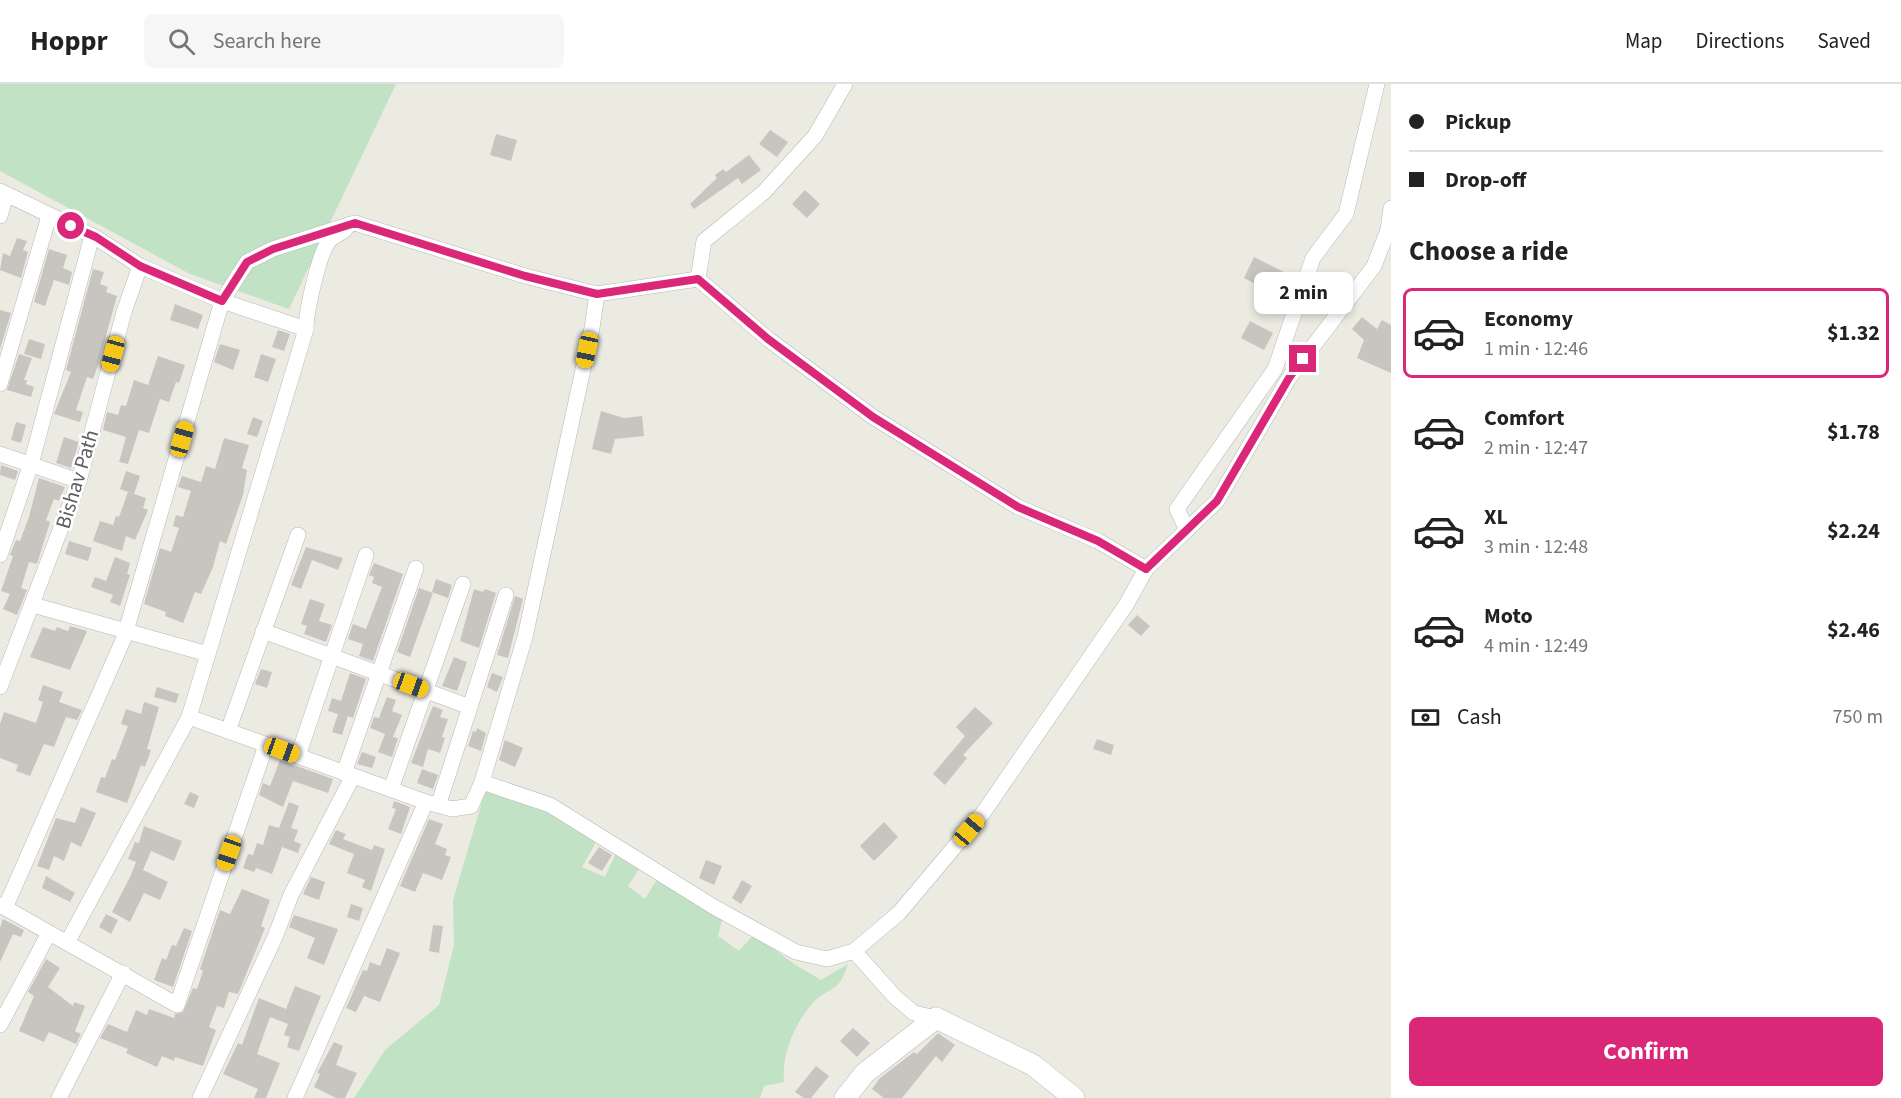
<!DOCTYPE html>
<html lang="en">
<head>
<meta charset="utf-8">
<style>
  body { margin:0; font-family:"Source Sans 3",sans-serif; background:#f6f6f6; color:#222; height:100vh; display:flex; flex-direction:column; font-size:22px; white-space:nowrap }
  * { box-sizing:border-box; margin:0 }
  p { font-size:20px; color:#767676 }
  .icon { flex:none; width:33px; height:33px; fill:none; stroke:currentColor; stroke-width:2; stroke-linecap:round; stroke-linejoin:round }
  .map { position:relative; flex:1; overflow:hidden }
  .side { display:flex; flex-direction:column; background:#fff; width:510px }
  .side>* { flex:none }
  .guide { display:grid; align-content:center; height:132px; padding:0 18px; background:#fff }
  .end { position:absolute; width:27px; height:27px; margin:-14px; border:8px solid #db2777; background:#fff; box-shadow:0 0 0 3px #fff }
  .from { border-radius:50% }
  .bubble { position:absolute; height:42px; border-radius:9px; background:#fff; box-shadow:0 3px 9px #0003; font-size:20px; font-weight:700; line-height:42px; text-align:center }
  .car { position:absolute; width:18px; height:36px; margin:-18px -9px; border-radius:8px; box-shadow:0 0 4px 2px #0007; background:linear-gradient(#f5c518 24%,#345 0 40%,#f5c518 0 76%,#345 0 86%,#f5c518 0) }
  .guide b { display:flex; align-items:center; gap:21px; height:57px; font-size:22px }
  .guide b+b { border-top:2px solid #e0e0e0 }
  .guide i { width:15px; height:15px; background:#222 }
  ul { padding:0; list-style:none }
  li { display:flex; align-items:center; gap:18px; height:90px; margin:0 12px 9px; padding:0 6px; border:3px solid transparent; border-radius:9px }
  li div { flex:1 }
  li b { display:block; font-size:22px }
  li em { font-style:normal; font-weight:700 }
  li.active { border-color:#db2777 }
  li>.icon { width:54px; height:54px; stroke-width:1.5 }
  h2 { padding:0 18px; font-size:27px; line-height:72px }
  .pay { display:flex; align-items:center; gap:15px; height:66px; padding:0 18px; font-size:22px }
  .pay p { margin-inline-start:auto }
  .cta { display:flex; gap:12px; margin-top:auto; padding:12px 18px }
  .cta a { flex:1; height:69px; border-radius:9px; background:#db2777; color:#fff; font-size:24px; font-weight:700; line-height:69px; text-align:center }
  header { display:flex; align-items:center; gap:36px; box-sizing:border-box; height:84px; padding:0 30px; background:#fff; border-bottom:2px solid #e0e0e0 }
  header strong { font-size:28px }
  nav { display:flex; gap:33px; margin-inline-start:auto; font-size:21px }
  .search { width:420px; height:54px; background:#f6f6f6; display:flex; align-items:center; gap:15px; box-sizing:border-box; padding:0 21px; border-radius:9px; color:#767676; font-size:22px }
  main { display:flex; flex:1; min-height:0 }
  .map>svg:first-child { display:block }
  .green { fill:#c1e2c4 }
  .building { fill:#c8c5c0 }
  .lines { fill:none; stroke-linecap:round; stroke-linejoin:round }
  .street-casing { stroke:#b5b7bc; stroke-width:16 }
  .secondary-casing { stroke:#b6b8bd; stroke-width:22 }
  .street { stroke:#fff; stroke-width:15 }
  .secondary { stroke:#fff; stroke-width:21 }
  .route { stroke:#db2777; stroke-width:8 }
  .labels { text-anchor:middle; stroke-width:5; stroke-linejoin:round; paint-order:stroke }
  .street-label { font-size:21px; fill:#5b5d62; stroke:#fff }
</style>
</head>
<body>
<header>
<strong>Hoppr</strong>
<div class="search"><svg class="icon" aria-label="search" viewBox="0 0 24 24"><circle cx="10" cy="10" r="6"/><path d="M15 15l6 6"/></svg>Search here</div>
<nav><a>Map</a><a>Directions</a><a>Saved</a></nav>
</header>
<main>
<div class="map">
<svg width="1391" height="1014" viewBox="0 0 1391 1014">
  <rect width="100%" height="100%" fill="#ecebe2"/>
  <g class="green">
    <path d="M0 0H396L289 225 190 190 0 87Z"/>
    <path d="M487 701 527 716 596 758 582 783 605 793 616 769 639 785 628 802 645 815 657 795 723 832 718 852 739 867 754 850 794 880 821 896 848 880C838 911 831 900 812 920 793 942 782 970 784 998L764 1002 760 1014H354L385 966 439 921 454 861 453 816Z"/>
  </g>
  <g class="building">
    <path d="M770 46 788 58 777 73 759 60Z"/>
    <path d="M496 50 517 56 511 77 490 71Z"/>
    <path d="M749 71 761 86 742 100 738 94 694 125 690 120 717 94 715 91 723 85 726 88Z"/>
    <path d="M805 106 820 120 807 134 792 120Z"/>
    <path d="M17 154 27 157 23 166 28 168 21 194 0 186 3 169 10 172Z"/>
    <path d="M49 165 67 171 63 184 72 188 69 201 54 196 45 222 34 218Z"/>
    <path d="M1254 173 1284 188 1273 209 1244 194Z"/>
    <path d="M93 185 104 188 100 200 108 203 106 208 117 212 97 284 93 295 87 293 76 326 83 328 80 338 54 330 71 288 66 286Z"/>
    <path d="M175 220 203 231 198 245 170 236Z"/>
    <path d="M0 226 11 229 0 265Z"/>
    <path d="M1362 233 1377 245 1382 236 1391 241V289L1357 274 1364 256 1352 245Z"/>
    <path d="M1250 237 1273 249 1264 266 1241 254Z"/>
    <path d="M278 246 290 250 284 267 272 263Z"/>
    <path d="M29 255 45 260 41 275 24 270Z"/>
    <path d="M220 260 240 266 233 286 214 278Z"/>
    <path d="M19 270 32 274 24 296H27L26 300 34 303 31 313 7 306Z"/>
    <path d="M261 270 276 275 268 298 254 293Z"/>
    <path d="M158 272 185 281 179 299 176 298 169 318 160 315 149 349 139 346 128 380 119 378 126 353 103 346 107 328 118 331 121 321 126 322 134 296 148 301Z"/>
    <path d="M601 327 624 334 642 332 644 352 615 355 611 370 592 365Z"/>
    <path d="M253 333 263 337 257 353 247 350Z"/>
    <path d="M16 338 26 341 21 359 11 356Z"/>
    <path d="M64 353 79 358 71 384 56 379Z"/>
    <path d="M224 354 249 361 242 384 247 386 243 411 226 460 220 457 213 483 201 510 195 508 183 539 165 532 166 528 144 520 160 464 171 468 179 444 173 442 176 431 183 433 191 407 178 403 182 392 201 398 206 382 215 385Z"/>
    <path d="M1 381 18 387 15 396 0 391Z"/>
    <path d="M126 387 140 392 134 410 120 405Z"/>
    <path d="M39 394 65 403 59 417 54 415 46 436 50 438 37 480 29 478 21 504 27 506 17 531 3 525 10 510 1 507 13 472 10 471 16 456 20 457 29 433Z"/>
    <path d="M128 408 146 414 143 424 148 426 135 456 126 452 122 467 93 457 100 437 113 441 116 432 119 433Z"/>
    <path d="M69 457 92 464 88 477 65 470Z"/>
    <path d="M306 463 343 474 338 486 312 476 301 505 291 501Z"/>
    <path d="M115 473 130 479 127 490 130 491 120 522 110 518 113 511 91 503 95 493 106 497Z"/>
    <path d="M374 479 403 490 373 577 359 572 363 560 348 555 353 540 366 545 382 503 372 499 374 493 369 491Z"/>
    <path d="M436 495 452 501 448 514 432 508Z"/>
    <path d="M419 504 433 509 410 573 397 568Z"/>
    <path d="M474 505 483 508 485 505 496 509 479 564 460 557Z"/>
    <path d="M515 512 523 515 508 574 497 571Z"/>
    <path d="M310 515 325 520 319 537 332 541 326 558 304 550 307 542 301 540Z"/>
    <path d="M1137 531 1150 542 1141 552 1128 541Z"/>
    <path d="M70 542 87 547 70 586 30 573 43 543 55 547 57 543 68 547Z"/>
    <path d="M454 573 467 578 457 607 442 602Z"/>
    <path d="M261 585 272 588 267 604 255 600Z"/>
    <path d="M350 589 366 595 353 634 348 632 342 651 332 648 338 630 328 627 332 614 341 617Z"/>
    <path d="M492 589 503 593 497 608 487 603Z"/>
    <path d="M43 601 63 608 59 618 82 626 77 636 66 633 54 663 44 660 30 692 16 687 18 681 0 674V640L4 628 36 639 43 618 38 616Z"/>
    <path d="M157 603 179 610 176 619 154 613Z"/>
    <path d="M387 613 396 616 392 627 402 631 393 653 398 654 392 673 378 668 385 650 370 644 374 633 379 634 380 631Z"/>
    <path d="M144 618 159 623 147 665 151 666 145 683 141 681 127 719 96 708 101 693 105 694 112 675 115 676 128 642 121 640 126 625 141 630Z"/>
    <path d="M433 622 443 626 440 633 448 635 442 653 445 654 440 669 428 665 423 683 411 679Z"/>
    <path d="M975 623 993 639 963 671 967 674 945 701 933 690 965 652 956 643Z"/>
    <path d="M477 644 486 649 481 667 468 662 473 647 476 648Z"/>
    <path d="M1097 655 1114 661 1111 671 1093 665Z"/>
    <path d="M505 656 523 664 515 683 499 676Z"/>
    <path d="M362 668 376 673 372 684 357 680Z"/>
    <path d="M280 676 333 695 328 709 293 697 283 723 259 711 263 699 270 702Z"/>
    <path d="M422 685 438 691 433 705 417 699Z"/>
    <path d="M190 708 199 712 194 724 184 720Z"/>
    <path d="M394 717 410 723 401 750 388 745 396 725 392 724Z"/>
    <path d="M289 718 299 722 291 744 298 746 294 757 301 760 298 769 282 763 272 790 256 784 254 788 243 784 248 770 253 771 257 759 263 761 269 741 279 744Z"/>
    <path d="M81 723 96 729 81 763 71 758 64 777 54 772 49 786 37 782 56 734 75 739Z"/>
    <path d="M429 735 443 740 435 760 447 765 445 771 451 773 442 796 423 789 415 808 400 802Z"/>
    <path d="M884 738 898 753 874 777 860 762Z"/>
    <path d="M144 742 182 757 174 777 151 767 143 786 168 798 160 816 144 809 130 838 112 828 130 793 136 778 128 775 135 758 139 759Z"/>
    <path d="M336 746 346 750 343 755 372 766 374 761 385 765 371 807 362 803 365 796 347 789 354 770 329 760Z"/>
    <path d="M599 763 612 771 602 787 588 779Z"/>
    <path d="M706 776 722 782 714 801 699 794Z"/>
    <path d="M46 792 75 809 70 818 42 804Z"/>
    <path d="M311 793 325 798 319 816 303 810Z"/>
    <path d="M742 796 752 802 741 820 732 814Z"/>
    <path d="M242 805 270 816 261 842 265 844 238 910 229 908 224 924 217 922 209 943 216 946 203 982 175 973 174 977 162 972 157 983 126 969 128 965 100 954 108 940 127 948 136 926 147 931 149 925 174 934 175 930 183 928 193 904 197 905 203 887 200 885 220 826 230 830Z"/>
    <path d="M351 820 363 824 359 837 347 833Z"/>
    <path d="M106 830 118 836 111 850 99 843Z"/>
    <path d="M294 831 338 845 324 881 307 874 315 854 289 843Z"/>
    <path d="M3 835 24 846 21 853 13 850 0 878V844Z"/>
    <path d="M433 841 443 842 439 869 429 867Z"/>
    <path d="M184 844 192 847 173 903 154 896 162 874 166 876 172 861 176 862Z"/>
    <path d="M387 864 400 869 380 918 364 912 356 928 346 924 363 886 367 887 370 878 380 882Z"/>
    <path d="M46 875 60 884 48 903 73 922 74 918 85 922 75 947 81 950 76 960 49 948 44 958 19 947 34 912 28 908Z"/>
    <path d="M295 902 321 912 299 967 287 963 290 953 284 951 288 940 270 933 257 970 280 979 266 1014H254L258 1005 223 990 238 959 242 961 259 914 286 925Z"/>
    <path d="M853 944 870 959 857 973 840 957Z"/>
    <path d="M938 949 955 961 942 978 936 972 902 1014H884L872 1005 880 994 914 968 917 970Z"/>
    <path d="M334 958 343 962 336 981 357 989 345 1014H336L314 1003 320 990 317 989Z"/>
    <path d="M816 982 829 992 811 1014H804L795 1008Z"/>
  </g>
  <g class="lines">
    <g class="street-casing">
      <g id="street">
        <path d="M0 107 95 153 140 182 222 217 306 245"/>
        <path d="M0 132 6 111"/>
        <path d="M698 195 704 157 764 108 815 52 845 0"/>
        <path d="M0 300 49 132"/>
        <path d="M0 370 79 397"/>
        <path d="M1187 446 1177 425 1275 285 1313 174 1346 130 1377 0"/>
        <path d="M0 471 31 380 92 152"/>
        <path d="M1146 485 1217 417 1289 294 1374 182 1388 146 1391 124"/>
        <path d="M33 521 208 570"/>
        <path d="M263 547 470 623"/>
        <path d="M0 603 79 397 124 228 140 182"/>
        <path d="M189 633 426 718 452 725 471 722 482 698 525 553 592 244 597 210"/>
        <path d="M228 647 298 451"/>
        <path d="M298 672 366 471"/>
        <path d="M344 689 416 484"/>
        <path d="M482 698 550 721 714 823 796 868 827 875 854 867"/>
        <path d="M391 705 463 500"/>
        <path d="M439 719 506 511"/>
        <path d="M0 821 177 921 266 661"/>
        <path d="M5 824 124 554 222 217 247 178 273 165 355 139 525 192 597 210 698 195 768 255 873 333 1018 423 1098 457 1146 485 1126 521 983 729 899 829 854 867 895 913 914 929 936 934"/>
        <path d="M67 859 189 633 306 245C306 228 319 169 329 157 333 153 341 149 345 146"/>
        <path d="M0 941 49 849"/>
        <path d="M59 1014 123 889"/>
        <path d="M200 1014 275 853 291 811 353 692"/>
        <path d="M295 1014 426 718"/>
      </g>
    </g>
    <g class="secondary-casing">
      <path id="secondary" d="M845 1014 865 989 936 934 1033 981 1074 1014"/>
    </g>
    <use href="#street" class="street"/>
    <use href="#secondary" class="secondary"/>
  </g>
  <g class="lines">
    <path class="route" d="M71 142 96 153 140 182 222 217 247 178 273 165 355 139 525 192 597 210 698 195 768 255 873 333 1018 423 1098 457 1146 485 1217 417 1289 294 1303 275"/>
  </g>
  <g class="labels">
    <g class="street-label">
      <text transform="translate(77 395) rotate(-73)" y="7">Bishav Path</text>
    </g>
  </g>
</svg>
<i class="end from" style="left:71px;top:142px"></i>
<i class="end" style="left:1303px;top:275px"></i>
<div class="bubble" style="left:1254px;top:188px;width:99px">2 min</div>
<i class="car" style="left:587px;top:266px;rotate:192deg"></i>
<i class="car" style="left:113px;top:270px;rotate:195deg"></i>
<i class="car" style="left:182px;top:355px;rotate:16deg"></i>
<i class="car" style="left:411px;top:601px;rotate:110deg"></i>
<i class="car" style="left:282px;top:666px;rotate:110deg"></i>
<i class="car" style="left:969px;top:746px;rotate:40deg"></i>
<i class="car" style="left:229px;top:769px;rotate:199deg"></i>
</div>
<section class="side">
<div class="guide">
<b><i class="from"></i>Pickup</b>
<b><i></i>Drop-off</b>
</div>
<h2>Choose a ride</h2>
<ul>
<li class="active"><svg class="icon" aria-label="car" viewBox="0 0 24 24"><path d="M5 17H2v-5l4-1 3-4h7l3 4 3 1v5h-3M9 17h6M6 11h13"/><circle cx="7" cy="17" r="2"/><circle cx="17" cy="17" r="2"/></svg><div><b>Economy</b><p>1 min · 12:46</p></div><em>$1.32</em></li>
<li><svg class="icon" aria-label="car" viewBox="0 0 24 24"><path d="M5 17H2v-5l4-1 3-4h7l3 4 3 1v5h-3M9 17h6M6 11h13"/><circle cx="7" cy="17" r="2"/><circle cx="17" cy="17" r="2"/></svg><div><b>Comfort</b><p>2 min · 12:47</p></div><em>$1.78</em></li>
<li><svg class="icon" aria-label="car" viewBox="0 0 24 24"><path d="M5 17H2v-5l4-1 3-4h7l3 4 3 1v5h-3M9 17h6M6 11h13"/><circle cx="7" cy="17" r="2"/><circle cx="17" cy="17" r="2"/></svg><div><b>XL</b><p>3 min · 12:48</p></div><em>$2.24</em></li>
<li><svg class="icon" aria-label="car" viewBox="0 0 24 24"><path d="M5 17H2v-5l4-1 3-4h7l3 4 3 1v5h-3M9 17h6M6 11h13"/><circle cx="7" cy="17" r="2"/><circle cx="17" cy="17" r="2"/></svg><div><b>Moto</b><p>4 min · 12:49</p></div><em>$2.46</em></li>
</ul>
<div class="pay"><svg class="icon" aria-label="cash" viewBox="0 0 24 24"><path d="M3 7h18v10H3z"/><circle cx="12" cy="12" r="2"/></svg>Cash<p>750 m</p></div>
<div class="cta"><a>Confirm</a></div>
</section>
</main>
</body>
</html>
